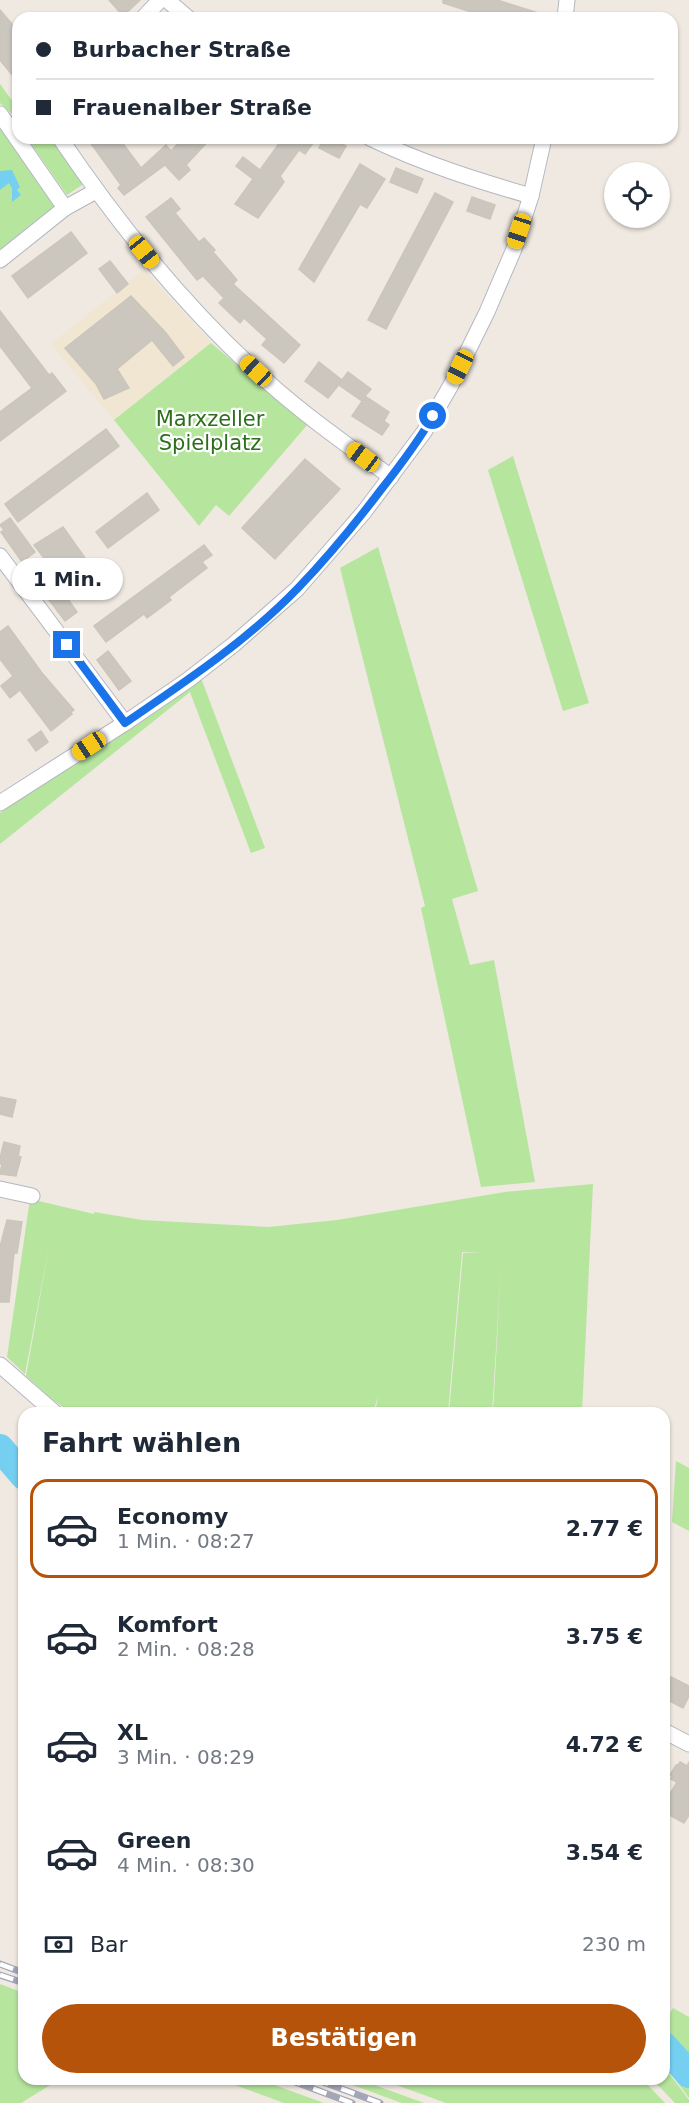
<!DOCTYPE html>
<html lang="de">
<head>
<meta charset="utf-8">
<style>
  body { margin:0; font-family:"DejaVu Sans",sans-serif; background:#f2f2f3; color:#1f2937; height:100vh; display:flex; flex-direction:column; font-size:22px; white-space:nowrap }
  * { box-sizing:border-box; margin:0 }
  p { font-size:20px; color:#747a83 }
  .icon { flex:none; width:33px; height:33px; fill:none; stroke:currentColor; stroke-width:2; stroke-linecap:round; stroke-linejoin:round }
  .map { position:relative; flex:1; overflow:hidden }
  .details { position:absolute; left:18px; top:1407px; width:652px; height:678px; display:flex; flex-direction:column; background:#fff; border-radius:18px; box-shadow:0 2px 4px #0004 }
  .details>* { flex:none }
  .hud { position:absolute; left:12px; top:12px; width:666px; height:132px; border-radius:18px; box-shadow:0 2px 4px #0004; display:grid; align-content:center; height:132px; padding:0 24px; background:#fff }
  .buttons { position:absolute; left:604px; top:162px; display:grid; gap:12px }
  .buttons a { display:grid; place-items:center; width:66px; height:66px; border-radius:50%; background:#fff; box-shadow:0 2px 4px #0004; font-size:30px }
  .end { position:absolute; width:27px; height:27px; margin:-14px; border:8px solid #1a73e8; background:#fff; box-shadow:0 0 0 3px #fff }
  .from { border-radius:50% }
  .bubble { position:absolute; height:42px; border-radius:21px; background:#fff; box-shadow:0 2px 4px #0004; font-size:20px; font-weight:700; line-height:42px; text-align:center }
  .car { position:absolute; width:18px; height:36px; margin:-18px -9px; border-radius:8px; box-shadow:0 0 4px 2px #0007; background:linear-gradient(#f5c518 24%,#345 0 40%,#f5c518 0 76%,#345 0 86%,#f5c518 0) }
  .hud b { display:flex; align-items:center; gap:21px; height:57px; font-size:22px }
  .hud b+b { border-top:2px solid #e0e1e3 }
  .hud i { width:15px; height:15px; background:#1f2937 }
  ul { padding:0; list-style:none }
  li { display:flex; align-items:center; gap:18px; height:99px; margin:0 12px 9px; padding:0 12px; border:3px solid transparent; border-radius:18px }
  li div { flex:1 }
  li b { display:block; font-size:22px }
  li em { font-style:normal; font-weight:700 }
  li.on { border-color:#b45309 }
  li>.icon { width:54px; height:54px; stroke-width:1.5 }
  h2 { padding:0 24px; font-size:27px; line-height:72px }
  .pay { display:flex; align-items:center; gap:15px; height:66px; padding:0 24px; font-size:22px }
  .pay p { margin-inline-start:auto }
  .action { display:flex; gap:12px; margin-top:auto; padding:12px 24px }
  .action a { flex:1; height:69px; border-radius:36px; background:#b45309; color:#fff; font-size:24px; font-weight:700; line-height:69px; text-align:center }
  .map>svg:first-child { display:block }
  .education { fill:#f0e6d1 }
  .green { fill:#b6e59e }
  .water { fill:#75cff0 }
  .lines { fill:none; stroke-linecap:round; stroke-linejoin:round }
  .river { stroke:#75cff0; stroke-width:28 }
  .building { fill:#cbc7bf; stroke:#cbc5ba; stroke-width:1.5 }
  .minor-casing { stroke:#b4b7c1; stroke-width:17 }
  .minor { stroke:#fff; stroke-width:15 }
  .rail-casing { stroke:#a3a6b8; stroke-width:7 }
  .rail { stroke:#fff; stroke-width:4.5; stroke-dasharray:14; stroke-linecap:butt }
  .route { stroke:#1a73e8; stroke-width:8 }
  .labels { text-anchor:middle; stroke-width:4.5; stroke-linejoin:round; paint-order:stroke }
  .park-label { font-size:21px; fill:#2c6e1b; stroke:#fff }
</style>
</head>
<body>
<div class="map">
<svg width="689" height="2103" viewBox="0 0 689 2103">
  <rect width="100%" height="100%" fill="#efe9e1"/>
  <path class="education" d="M144 270 211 343 114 420 51 344Z"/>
  <g class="green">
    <path d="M0 84 18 109V114L11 113 0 103Z"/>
    <path d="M0 128 54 206 0 249Z"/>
    <path d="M27 138H53L85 183 67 195Z"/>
    <path d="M211 343 308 424 229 516 216 505 199 526 114 420Z"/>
    <path d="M513 456 589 703 563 711 488 470Z"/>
    <path d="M378 547 478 891 452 899 470 965 494 960 535 1182 481 1187 421 908 425 906 340 568Z"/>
    <path d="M201 678 265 848 251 853 190 692 0 844V813Z"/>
    <path d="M593 1184 582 1413H493L501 1267 492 1413H449L463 1253H482L462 1252 448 1413H375L378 1396 373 1413H72L53 1400 26 1376 50 1241 25 1374 7 1357 30 1199 94 1214V1212L142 1220 268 1227 337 1220 505 1192Z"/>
    <path d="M676 1461 689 1468V1531L672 1522Z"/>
    <path d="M0 1984 24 1993V2079H60L21 2103H0Z"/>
    <path d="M673 2008 689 2017V2098L665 2066V2016L667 2018Z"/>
    <path d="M665 2068 689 2100V2103H675L652 2079H664Z"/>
    <path d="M219 2079H258L324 2103H284Z"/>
    <path d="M336 2079H358L424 2103H402Z"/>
    <path d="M380 2079H642L665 2103H446Z"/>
  </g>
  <path class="water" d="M12 170 20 187 17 190 21 195 12 202V188L9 183 0 190V171Z"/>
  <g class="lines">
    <g class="river">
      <path d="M0 1448 24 1476"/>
      <path d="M664 2046 689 2074"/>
    </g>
  </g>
  <g class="building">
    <path d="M109 0H140L123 16Z"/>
    <path d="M443 0H497L545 15V18H490L443 3Z"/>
    <path d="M0 10 18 31V82L0 60Z"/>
    <path d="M87 138H119L141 168 166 145 171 151 183 138H211L186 165 190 170 179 180 165 165 124 195 118 188 121 185Z"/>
    <path d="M283 138H308L313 143 305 154 299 150 280 176 284 182 258 218 235 204 253 179 236 166 243 157 260 170Z"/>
    <path d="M324 138H331L346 146 339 158 319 148Z"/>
    <path d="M360 164 385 179 367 208 360 204 314 282 299 269Z"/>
    <path d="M396 168 423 179 417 193 390 182Z"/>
    <path d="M435 193 453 202 386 329 368 320Z"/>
    <path d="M472 197 495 205 490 219 467 211Z"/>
    <path d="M171 198 180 209 175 213 199 242 204 238 215 250 213 252 237 280 233 284 300 345 284 363 262 345 267 339 244 318 240 323 219 303 224 298 203 276 197 280 146 217Z"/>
    <path d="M71 232 87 253 28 298 12 276Z"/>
    <path d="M110 261 128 284 117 293 99 269Z"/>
    <path d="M131 296 166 333 184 357 173 366 152 340 117 369 129 388 104 399 96 384 65 348Z"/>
    <path d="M0 311 49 375 52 373 66 391 0 441V412L32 388 0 346Z"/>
    <path d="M319 362 342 380 348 372 371 389 365 396 389 412 384 421 389 425 382 435 352 416 365 397 362 401 339 385 341 382 328 398 305 381Z"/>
    <path d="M106 429 119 446 18 522 5 504Z"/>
    <path d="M305 459 340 489 275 559 242 528Z"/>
    <path d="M147 493 159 510 108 548 96 532Z"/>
    <path d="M10 518 35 552 22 562 1 532 4 530 0 525Z"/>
    <path d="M63 527 88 562 62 582 34 545Z"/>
    <path d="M204 545 212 555 202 562 207 568 169 597 171 600 147 618 144 614 106 642 94 626Z"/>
    <path d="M56 582 77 612 65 621 43 592Z"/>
    <path d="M8 626 42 673 74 710 71 712 72 714 51 731 20 690 10 698 1 686 13 676 0 659V632Z"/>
    <path d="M108 651 131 681 119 690 97 660Z"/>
    <path d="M41 731 48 742 36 751 28 740Z"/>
    <path d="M0 1097 16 1100 12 1117 0 1114Z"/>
    <path d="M4 1142 20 1146 18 1156 21 1157 16 1176 0 1174 2 1164H0V1158Z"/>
    <path d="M7 1220 22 1222 17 1253H14L9 1302H0V1247Z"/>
    <path d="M671 1677 689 1686V1696L683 1708 664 1698V1690Z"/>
    <path d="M680 1762 687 1766 689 1762V1815L684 1823 664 1812V1804L677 1782 671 1779 672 1776 670 1775 676 1765H678Z"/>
  </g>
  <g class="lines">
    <g class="minor-casing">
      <g id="minor">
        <path d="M167 0 188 18"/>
        <path d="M143 18 160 0"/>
        <path d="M565 18 567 0"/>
        <path d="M0 114 65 208"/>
        <path d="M60 138C120 227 188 311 269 383 307 417 350 447 391 477"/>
        <path d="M370 138C422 163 475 180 531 196"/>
        <path d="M0 260 65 208 96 191"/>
        <path d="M0 556 125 723"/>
        <path d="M0 803 125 723 188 680 233 645 297 589 364 512 424 432 451 385 487 312 514 249 531 196 544 138"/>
        <path d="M0 1189 32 1196"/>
        <path d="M0 1365 55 1413"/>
        <path d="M664 1731 689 1744"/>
      </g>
    </g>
    <use href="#minor" class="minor"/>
    <g class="rail-casing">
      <g id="rail">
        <path d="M0 1964 24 1973"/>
        <path d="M0 1975 24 1983"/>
        <path d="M287 2079 352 2103"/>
        <path d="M315 2079 380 2103"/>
      </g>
    </g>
    <use href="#rail" class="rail"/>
  </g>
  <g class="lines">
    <path class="route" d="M67 645 125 723C185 682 247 641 298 588 327 558 355 524 380 491 399 467 418 442 433 416"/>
  </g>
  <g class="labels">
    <g class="park-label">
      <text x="210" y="426">Marxzeller<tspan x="210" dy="24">Spielplatz</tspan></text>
    </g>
  </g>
</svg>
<div class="buttons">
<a><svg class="icon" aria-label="locate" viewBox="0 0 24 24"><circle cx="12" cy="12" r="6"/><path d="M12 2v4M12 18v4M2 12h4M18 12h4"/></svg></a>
</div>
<i class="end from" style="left:433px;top:416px"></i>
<i class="end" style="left:67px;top:645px"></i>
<div class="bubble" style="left:12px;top:558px;width:111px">1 Min.</div>
<i class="car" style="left:519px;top:231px;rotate:198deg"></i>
<i class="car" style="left:144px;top:252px;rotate:141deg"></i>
<i class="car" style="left:460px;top:367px;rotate:206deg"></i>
<i class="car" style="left:256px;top:371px;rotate:313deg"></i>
<i class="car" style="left:363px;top:457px;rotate:307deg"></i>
<i class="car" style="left:89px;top:746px;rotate:237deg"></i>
<div class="hud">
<b><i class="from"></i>Burbacher Straße</b>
<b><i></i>Frauenalber Straße</b>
</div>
<section class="details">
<h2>Fahrt wählen</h2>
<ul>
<li class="on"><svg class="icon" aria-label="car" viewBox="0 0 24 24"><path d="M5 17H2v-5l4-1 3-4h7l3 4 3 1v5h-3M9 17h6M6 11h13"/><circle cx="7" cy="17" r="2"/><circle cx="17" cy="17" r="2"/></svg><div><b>Economy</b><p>1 Min. · 08:27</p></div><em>2.77 €</em></li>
<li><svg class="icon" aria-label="car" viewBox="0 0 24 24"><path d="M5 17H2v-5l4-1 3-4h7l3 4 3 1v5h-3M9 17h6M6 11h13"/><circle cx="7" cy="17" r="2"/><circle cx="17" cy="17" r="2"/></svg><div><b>Komfort</b><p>2 Min. · 08:28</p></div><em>3.75 €</em></li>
<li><svg class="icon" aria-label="car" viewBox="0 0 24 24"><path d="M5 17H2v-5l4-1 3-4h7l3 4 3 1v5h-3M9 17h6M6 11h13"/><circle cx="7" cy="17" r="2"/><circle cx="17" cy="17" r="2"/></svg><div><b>XL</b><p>3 Min. · 08:29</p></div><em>4.72 €</em></li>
<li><svg class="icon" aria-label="car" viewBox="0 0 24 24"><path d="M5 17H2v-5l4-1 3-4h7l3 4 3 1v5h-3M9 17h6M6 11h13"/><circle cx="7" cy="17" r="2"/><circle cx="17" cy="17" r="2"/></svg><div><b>Green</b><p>4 Min. · 08:30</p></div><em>3.54 €</em></li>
</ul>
<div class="pay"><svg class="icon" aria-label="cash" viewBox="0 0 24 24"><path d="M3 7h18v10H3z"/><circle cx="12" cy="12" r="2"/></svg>Bar<p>230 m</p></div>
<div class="action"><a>Bestätigen</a></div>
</section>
</div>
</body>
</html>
